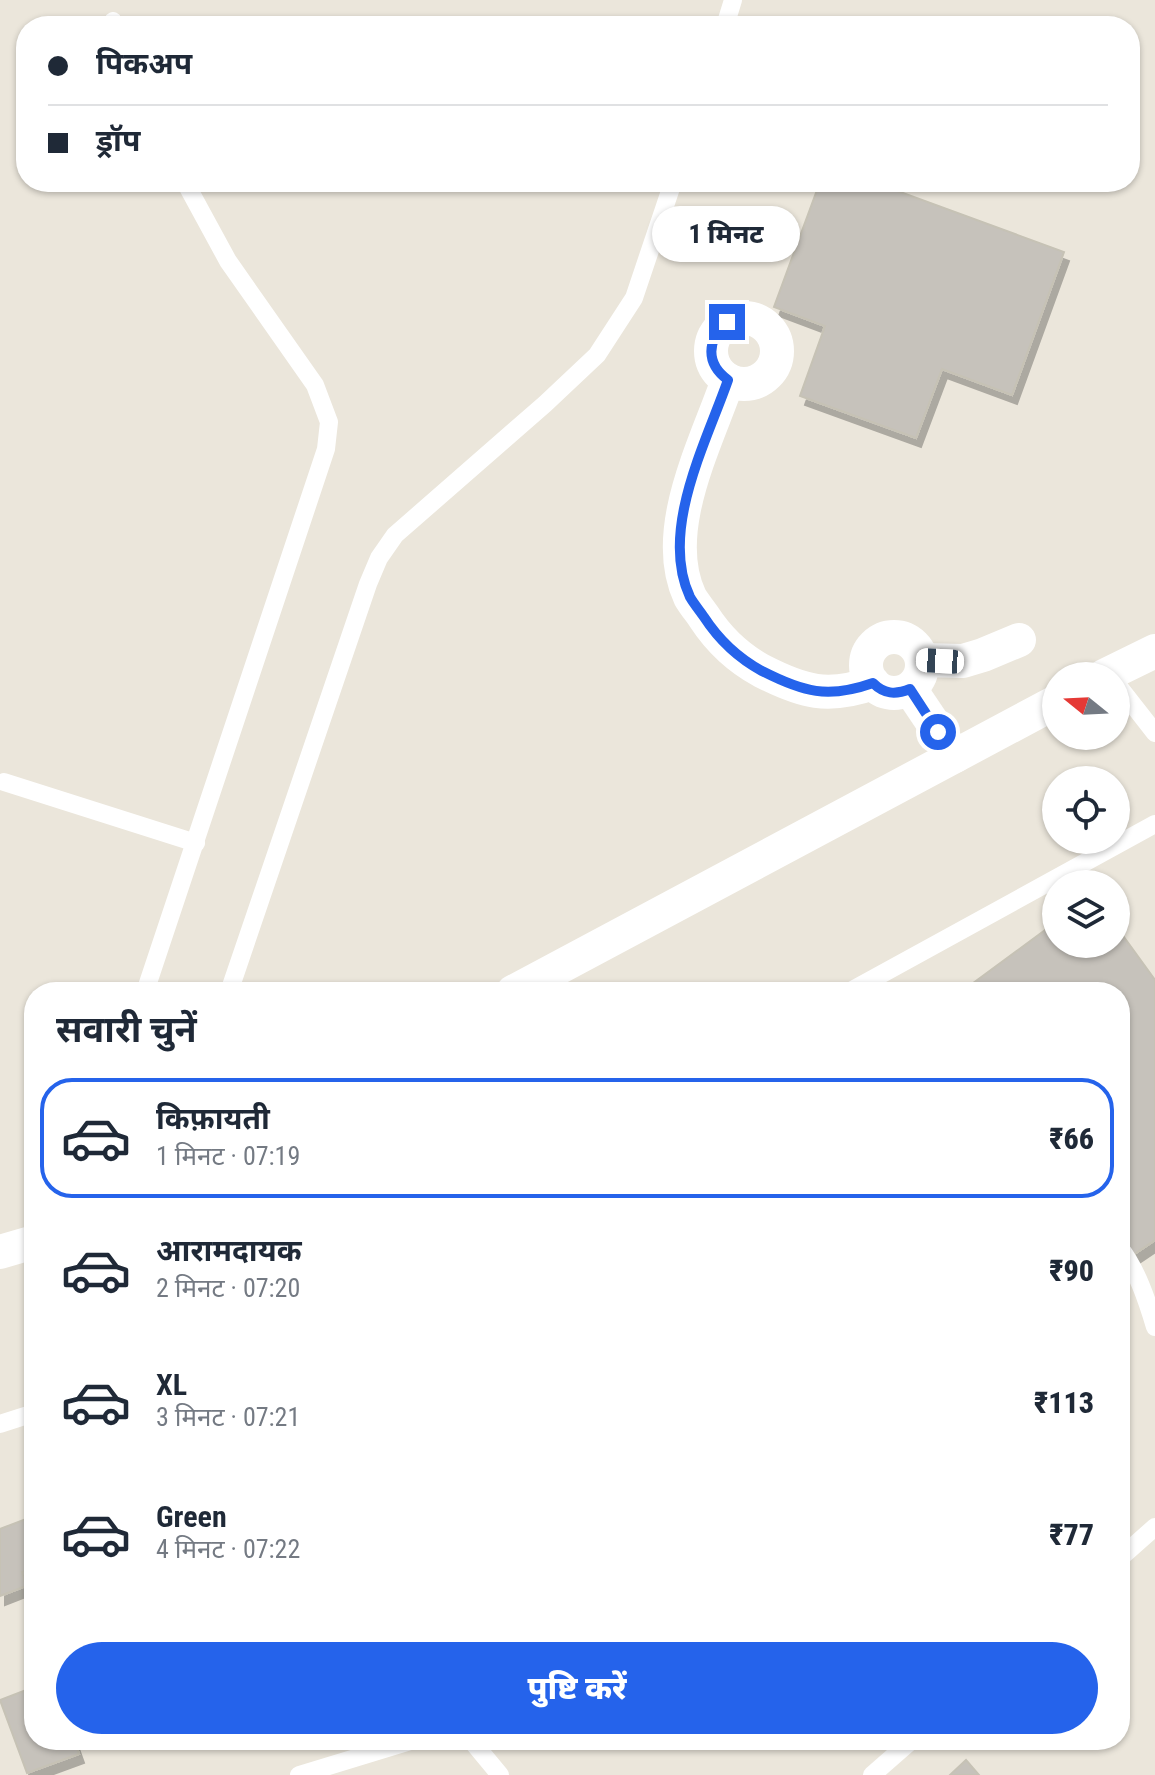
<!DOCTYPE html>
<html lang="hi">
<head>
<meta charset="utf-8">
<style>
  body { margin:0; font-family:"Roboto Condensed","Noto Sans Devanagari",sans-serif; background:#f6f6f7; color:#1f2937; height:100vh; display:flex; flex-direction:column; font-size:30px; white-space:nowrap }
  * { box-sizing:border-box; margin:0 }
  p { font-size:26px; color:#747a83 }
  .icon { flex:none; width:44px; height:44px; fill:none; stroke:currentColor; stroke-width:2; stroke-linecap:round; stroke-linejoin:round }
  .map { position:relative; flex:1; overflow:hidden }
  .panel { position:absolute; left:24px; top:982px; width:1106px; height:768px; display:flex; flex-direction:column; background:#fff; border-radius:32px; box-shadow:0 2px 6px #0004 }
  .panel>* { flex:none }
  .top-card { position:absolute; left:16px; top:16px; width:1124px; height:176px; border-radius:32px; box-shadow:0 2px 6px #0004; display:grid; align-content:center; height:176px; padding:0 32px; background:#fff }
  .needle { width:52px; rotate:288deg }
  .controls { position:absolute; left:1042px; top:662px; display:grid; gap:16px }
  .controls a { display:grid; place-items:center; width:88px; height:88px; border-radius:50%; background:#fff; box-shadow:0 2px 6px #0004; font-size:40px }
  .end { position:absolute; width:36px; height:36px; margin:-18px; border:10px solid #2563eb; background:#fff; box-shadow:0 0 0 4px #fff }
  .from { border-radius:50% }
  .bubble { position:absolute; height:56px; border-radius:28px; background:#fff; box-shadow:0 2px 6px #0004; font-size:26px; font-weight:800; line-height:56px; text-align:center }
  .car { position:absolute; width:24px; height:48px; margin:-24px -12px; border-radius:10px; box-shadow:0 0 6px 2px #0007; background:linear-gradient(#fff 24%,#345 0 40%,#fff 0 76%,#345 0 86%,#fff 0) }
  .top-card b { display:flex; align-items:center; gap:28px; height:76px; font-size:30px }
  .top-card b+b { border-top:2px solid #e0e1e3 }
  .top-card i { width:20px; height:20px; background:#1f2937 }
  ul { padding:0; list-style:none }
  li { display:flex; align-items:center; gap:24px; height:120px; margin:0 16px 12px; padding:0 16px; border:4px solid transparent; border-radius:32px }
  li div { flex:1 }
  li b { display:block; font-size:30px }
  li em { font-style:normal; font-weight:800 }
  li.active { border-color:#2563eb }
  li>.icon { width:72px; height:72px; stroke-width:1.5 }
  h2 { padding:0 32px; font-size:36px; line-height:96px }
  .action { display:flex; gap:16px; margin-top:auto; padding:16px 32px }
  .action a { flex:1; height:92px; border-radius:48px; background:#2563eb; color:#fff; font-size:32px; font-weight:800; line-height:92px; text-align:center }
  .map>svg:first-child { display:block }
  .building { fill:#c6c2bb; stroke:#c6c2b5; stroke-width:2; filter:url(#shadow) }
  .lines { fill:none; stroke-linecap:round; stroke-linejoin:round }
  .lane { stroke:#fff; stroke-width:18 }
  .street { stroke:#fff; stroke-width:34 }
  .route { stroke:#2563eb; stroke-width:10 }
</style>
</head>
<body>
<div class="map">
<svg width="1155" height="1775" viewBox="0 0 1155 1775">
  <defs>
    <filter id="shadow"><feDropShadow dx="5" dy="9" stdDeviation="0" flood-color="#0004"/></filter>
  </defs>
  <rect width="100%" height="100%" fill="#ebe6db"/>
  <g class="building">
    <path d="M820 182H873L1064 252 1012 395 942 369 916 438 800 396 825 326 774 307Z"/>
    <path d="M1056 922V944H1116V926L1155 980V1240L1133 1255 1120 1237V992H961Z"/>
    <path d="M34 1516V1567L22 1572 26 1586 0 1596V1529Z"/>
    <path d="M34 1687V1740H74L79 1754 27 1773 0 1700Z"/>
    <path d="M966 1760 979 1775H950Z"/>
  </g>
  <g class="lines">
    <g class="lane">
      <path d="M113 21 115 26"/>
      <path d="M725 26 733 0"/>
      <path d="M1116 683 1155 733"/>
      <path d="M4 782 196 843"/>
      <path d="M145 992 326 449 329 422 315 385 228 261 185 182"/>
      <path d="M229 992 368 584 379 558 395 535 545 404 597 355 634 298 673 182"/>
      <path d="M849 992 1155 824"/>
      <path d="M1120 1248C1137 1270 1147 1300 1155 1327"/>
      <path d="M0 1424 34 1413"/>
      <path d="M1120 1558 1155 1527"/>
      <path d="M471 1740 500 1775"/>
      <path d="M299 1775 414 1740"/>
      <path d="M872 1775 912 1740"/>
    </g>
    <g class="street">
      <circle cx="744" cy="351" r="33"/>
      <path d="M728 380C706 444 659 531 690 597 694 604 700 611 704 617 719 640 738 658 762 671 803 692 828 699 873 683"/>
      <circle cx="894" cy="665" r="28"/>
      <path d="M922 660 963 661 983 655 1019 640"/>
      <path d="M1104 676 1155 651"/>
      <path d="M910 689 955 756"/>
      <path d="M513 992 1056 702"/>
      <path d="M0 1252 34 1242"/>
    </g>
  </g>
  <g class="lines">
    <path class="route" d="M727 322C707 340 705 363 728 380 706 443 659 531 690 597 694 604 700 611 704 617 719 640 738 658 762 671 803 692 828 699 873 683 884 694 895 695 910 689L938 732"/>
  </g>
</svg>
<div class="controls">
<a><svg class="needle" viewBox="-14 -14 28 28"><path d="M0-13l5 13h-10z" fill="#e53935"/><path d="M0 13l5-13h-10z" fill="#747a83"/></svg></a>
<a><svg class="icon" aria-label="locate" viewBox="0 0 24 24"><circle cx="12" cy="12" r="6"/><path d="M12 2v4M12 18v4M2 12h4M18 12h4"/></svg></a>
<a><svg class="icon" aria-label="layers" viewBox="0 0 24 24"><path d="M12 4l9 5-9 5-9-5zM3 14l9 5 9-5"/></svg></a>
</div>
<i class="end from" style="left:938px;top:732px"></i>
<i class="end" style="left:727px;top:322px"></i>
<div class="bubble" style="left:652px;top:206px;width:148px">1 मिनट</div>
<i class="car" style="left:940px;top:661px;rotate:273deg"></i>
<div class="top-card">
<b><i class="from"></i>पिकअप</b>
<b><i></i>ड्रॉप</b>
</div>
<section class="panel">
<h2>सवारी चुनें</h2>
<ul>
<li class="active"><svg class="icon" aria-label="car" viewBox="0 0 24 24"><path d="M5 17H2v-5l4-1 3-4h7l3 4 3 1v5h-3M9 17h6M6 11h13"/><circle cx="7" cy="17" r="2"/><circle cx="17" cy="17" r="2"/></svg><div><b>किफ़ायती</b><p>1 मिनट · 07:19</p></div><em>₹66</em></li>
<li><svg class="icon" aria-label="car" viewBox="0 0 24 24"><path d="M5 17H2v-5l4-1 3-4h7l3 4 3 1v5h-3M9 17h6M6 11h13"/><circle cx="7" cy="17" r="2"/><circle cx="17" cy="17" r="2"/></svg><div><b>आरामदायक</b><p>2 मिनट · 07:20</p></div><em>₹90</em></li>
<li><svg class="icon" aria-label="car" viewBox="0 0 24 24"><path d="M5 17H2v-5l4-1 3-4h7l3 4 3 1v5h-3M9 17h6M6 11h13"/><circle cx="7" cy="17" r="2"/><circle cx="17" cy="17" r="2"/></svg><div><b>XL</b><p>3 मिनट · 07:21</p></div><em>₹113</em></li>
<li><svg class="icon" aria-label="car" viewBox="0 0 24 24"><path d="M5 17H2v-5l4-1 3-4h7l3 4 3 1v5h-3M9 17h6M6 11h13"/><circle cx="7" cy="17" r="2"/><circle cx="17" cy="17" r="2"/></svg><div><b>Green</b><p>4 मिनट · 07:22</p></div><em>₹77</em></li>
</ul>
<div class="action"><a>पुष्टि करें</a></div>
</section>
</div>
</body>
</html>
